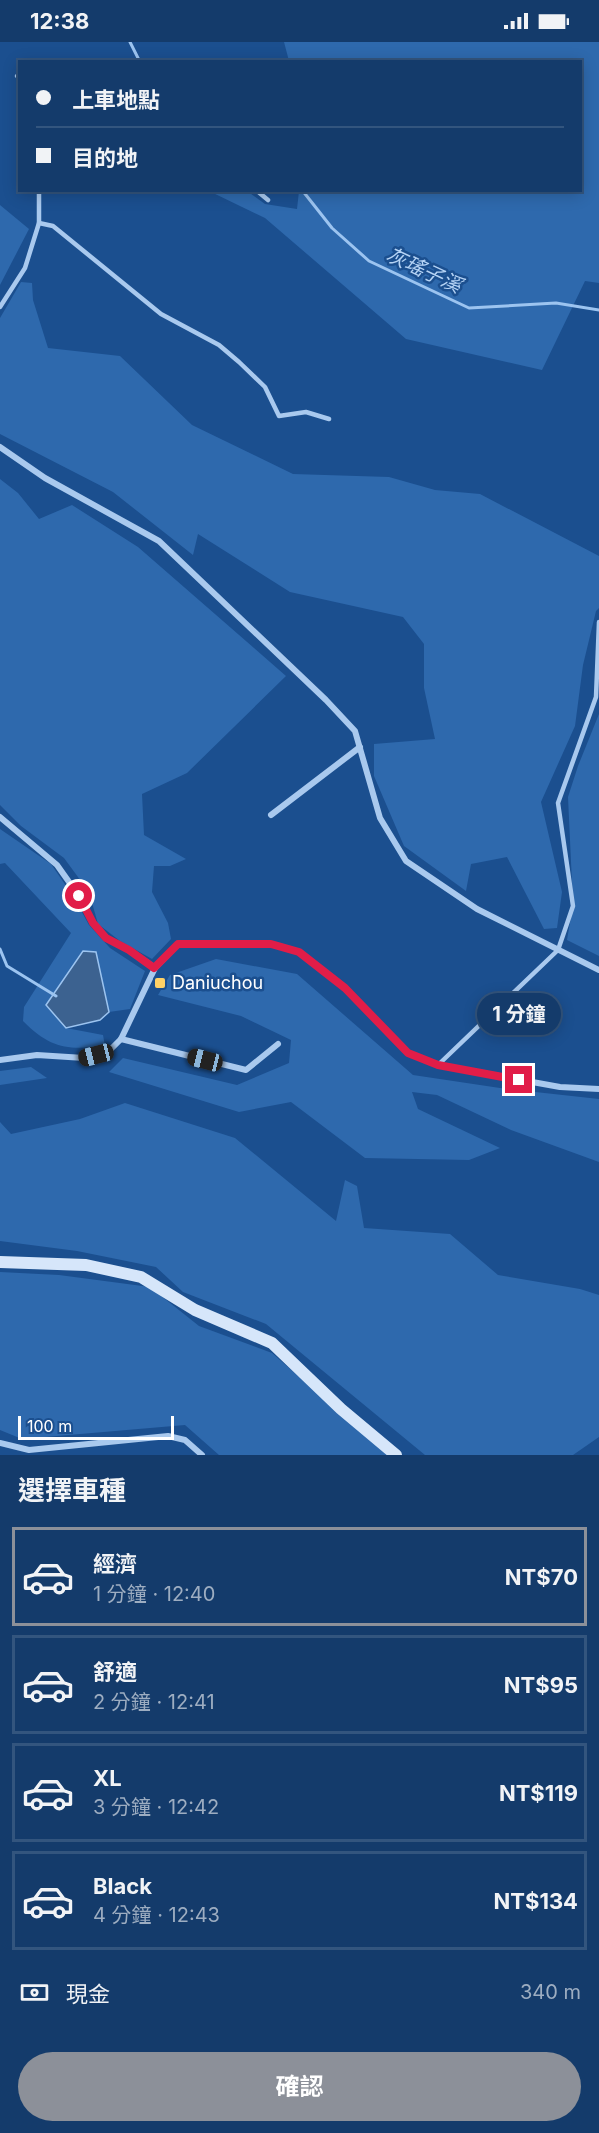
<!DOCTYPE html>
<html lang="zh-TW">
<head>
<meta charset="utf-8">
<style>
  body { margin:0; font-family:Inter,"Noto Sans TC",sans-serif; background:#214673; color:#f1f3f6; height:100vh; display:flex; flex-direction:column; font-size:22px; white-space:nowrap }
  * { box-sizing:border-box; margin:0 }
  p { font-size:20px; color:#9dadc1 }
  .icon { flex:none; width:33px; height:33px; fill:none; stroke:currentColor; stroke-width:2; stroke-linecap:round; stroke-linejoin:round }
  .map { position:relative; height:1413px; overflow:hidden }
  .drawer { display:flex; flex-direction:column; background:#143b6b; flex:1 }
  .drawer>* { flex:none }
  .hud { position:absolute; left:18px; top:18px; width:564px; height:132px; border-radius:0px; box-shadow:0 3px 15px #0003,0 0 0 2px #33557e; display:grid; align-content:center; height:132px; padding:0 18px; background:#143b6b }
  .scale { position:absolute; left:18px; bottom:15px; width:156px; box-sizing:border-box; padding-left:6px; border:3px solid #fff; border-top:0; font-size:16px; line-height:21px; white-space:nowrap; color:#fff; -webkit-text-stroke:4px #1b4f8f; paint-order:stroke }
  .end { position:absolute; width:27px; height:27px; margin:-14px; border:8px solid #e11d48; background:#fff; box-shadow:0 0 0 3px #fff }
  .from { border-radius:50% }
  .bubble { position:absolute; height:42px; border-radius:21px; background:#143b6b; box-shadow:0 3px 15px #0003,0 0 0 2px #33557e; font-size:20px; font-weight:700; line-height:42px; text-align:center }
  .car { position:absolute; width:18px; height:36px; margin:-18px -9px; border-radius:8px; box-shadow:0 0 4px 2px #0007; background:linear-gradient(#222 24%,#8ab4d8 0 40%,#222 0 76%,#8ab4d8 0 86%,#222 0) }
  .hud b { display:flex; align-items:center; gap:21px; height:57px; font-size:22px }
  .hud b+b { border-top:2px solid #33557e }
  .hud i { width:15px; height:15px; background:#f1f3f6 }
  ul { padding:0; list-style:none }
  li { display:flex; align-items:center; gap:18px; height:99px; margin:0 12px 9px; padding:0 6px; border:3px solid #33557e; border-radius:0px }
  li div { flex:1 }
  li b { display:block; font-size:22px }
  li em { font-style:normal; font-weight:700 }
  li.current { border-color:#8c9099 }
  li>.icon { width:54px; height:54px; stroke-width:1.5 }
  h2 { padding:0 18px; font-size:27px; line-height:72px }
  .pay { display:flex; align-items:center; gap:15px; height:66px; padding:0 18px; font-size:22px }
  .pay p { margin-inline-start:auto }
  .primary-button { display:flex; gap:12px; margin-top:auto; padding:12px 18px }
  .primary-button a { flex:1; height:69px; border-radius:36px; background:#8c9099; color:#fff; font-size:24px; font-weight:700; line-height:69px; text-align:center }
  .status { display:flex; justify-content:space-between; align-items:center; height:42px; padding:0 30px; background:#143b6b; direction:ltr }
  .status svg { height:16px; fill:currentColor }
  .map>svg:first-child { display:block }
  .green { fill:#2e69ad }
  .water { fill:#3c6290; stroke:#9cc4f0; stroke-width:1.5 }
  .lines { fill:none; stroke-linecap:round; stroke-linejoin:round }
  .stream { stroke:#9cc4f0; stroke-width:3 }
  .lane { stroke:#a9c9ee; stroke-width:4.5 }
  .street { stroke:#a9c9ee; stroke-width:6 }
  .secondary { stroke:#d6e6fa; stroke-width:12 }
  .route { stroke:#e11d48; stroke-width:8 }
  .poi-dot { fill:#ffd166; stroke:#1b4f8f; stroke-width:2 }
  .labels { text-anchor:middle; stroke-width:5; stroke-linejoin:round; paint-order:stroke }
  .poi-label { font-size:18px; fill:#fff; stroke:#1b4f8f; text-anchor:start }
  .water-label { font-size:20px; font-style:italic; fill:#b5d3f5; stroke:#1b4f8f }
</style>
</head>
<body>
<div class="status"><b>12:38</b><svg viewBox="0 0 49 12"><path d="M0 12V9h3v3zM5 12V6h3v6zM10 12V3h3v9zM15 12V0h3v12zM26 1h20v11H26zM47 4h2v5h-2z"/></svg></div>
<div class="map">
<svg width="599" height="1413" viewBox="0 0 599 1413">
  <rect width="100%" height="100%" fill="#1b4f8f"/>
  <g class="green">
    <path d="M284 0H599V241L585 239 542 328 406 297 265 176 209 149H247L265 162 297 167 299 149 580 148V20L289 19Z"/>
    <path d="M0 163 29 187 0 243Z"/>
    <path d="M21 240 32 241 33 258 48 306 120 314 192 383 293 432 389 435 435 448 480 452 599 514V566L596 569 583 623 575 684 541 760 562 850 557 886 544 887 507 815 471 822 466 849 404 804 374 734V702L435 697 424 646V602L403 575 290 550 198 492 193 513 113 450 0 392V276Z"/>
    <path d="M0 437 18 451 39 477 72 463 138 505 286 634 187 731 142 752 144 793 186 817 170 824H154L152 850 168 881 171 897 152 917 120 899 98 882 89 850 64 816 21 784 0 763Z"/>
    <path d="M599 672V914L567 898 573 863 568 755 578 724Z"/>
    <path d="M0 787 51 822 73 854 89 883 110 906 145 929 130 967 109 970 104 950 66 986 103 993 105 1004C67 1008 51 1007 23 979L24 965 71 891 5 821 0 822Z"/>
    <path d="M216 917 297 932 413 1033 500 1046 599 1057V1120L511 1088 437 1053 412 1050 418 1067 500 1106 469 1118 365 1116 291 1060 239 1070 109 1030 123 1016 237 1043 289 1021 291 998 241 974 158 953 170 933Z"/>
    <path d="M31 1025 47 1036 0 1043V1029Z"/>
    <path d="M125 1061 235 1096 336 1179 345 1138 357 1144 364 1186 450 1192 498 1233 580 1247 599 1253V1395L573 1413H425L266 1282 183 1250 156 1225 77 1209 0 1199V1080L11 1092 80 1077Z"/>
    <path d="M0 1230 59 1233 150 1245 199 1284 272 1311 388 1413H219L185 1383 22 1397 0 1388Z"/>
  </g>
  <path class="water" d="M83 909 96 910 109 970 100 978 66 986 46 963Z"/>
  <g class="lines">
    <g class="stream">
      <path d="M130 0 140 20"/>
      <path d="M302 148 332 186 369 219 469 266 556 261 599 268"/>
      <path d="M0 907 7 924 56 954"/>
    </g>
    <g class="lane">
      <path d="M17 34 20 37"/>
      <path d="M256 148 268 158"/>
      <path d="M39 181 53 184 161 272 219 303 239 320 265 345 279 374 306 370 329 377"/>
      <path d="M0 265 25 226 39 181V148"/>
      <path d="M438 1023 558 908 573 864 558 761 596 655 599 580"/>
    </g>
    <g class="street">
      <path d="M0 405 45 436 159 499 326 658 355 689 380 776 406 819 477 867 599 928"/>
      <path d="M271 773 360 705"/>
      <path d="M0 775 57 823 79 854 93 881 106 896 129 908 155 926"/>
      <path d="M121 997 246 1028 278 1002"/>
      <path d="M0 1018 37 1013 84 1016 108 1010 121 997 155 926 178 902H271L299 910 345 946 408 1011 438 1023 560 1045 599 1047"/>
      <path d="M0 1401 29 1408 168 1394 185 1398 202 1413"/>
    </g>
    <path class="secondary" d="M0 1220 86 1223 141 1235 195 1268 272 1301 341 1367 396 1413"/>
  </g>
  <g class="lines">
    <path class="route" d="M79 854 93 881 106 896 129 908 154 926 178 902H271L299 910 345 946 408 1011 438 1023 519 1038"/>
  </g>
  <rect class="poi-dot" x="154" y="935" width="12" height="12" rx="3"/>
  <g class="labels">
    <g class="poi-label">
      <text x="172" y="947">Daniuchou</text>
    </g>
    <g class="water-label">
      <text transform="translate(424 228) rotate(25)" y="7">灰瑤子溪</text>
    </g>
  </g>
</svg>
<div class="scale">100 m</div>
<i class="end from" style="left:79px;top:854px"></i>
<i class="end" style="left:519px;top:1038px"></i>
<div class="bubble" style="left:477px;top:951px;width:84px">1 分鐘</div>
<i class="car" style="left:96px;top:1013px;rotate:256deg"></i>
<i class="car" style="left:205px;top:1018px;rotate:284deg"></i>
<div class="hud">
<b><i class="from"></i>上車地點</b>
<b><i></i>目的地</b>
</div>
</div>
<section class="drawer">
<h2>選擇車種</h2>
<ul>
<li class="current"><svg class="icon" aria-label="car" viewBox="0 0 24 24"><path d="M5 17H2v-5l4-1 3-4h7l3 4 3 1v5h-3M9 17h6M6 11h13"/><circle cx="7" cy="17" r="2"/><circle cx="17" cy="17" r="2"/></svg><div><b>經濟</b><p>1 分鐘 · 12:40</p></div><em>NT$70</em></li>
<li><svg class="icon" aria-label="car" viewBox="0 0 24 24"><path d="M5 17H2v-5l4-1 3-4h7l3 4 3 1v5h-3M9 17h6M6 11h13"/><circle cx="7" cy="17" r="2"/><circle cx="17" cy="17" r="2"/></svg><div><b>舒適</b><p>2 分鐘 · 12:41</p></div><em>NT$95</em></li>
<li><svg class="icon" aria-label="car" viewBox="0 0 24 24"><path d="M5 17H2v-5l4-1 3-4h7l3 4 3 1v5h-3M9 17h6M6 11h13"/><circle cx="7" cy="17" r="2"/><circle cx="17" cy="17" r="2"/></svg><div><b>XL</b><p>3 分鐘 · 12:42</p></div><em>NT$119</em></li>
<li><svg class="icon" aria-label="car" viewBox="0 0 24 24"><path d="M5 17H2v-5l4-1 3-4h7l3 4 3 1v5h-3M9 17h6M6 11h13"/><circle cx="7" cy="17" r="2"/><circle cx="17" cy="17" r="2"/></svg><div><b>Black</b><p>4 分鐘 · 12:43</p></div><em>NT$134</em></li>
</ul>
<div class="pay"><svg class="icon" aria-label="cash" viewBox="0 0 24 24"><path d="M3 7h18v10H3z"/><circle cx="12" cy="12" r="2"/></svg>現金<p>340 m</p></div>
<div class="primary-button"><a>確認</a></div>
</section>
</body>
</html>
